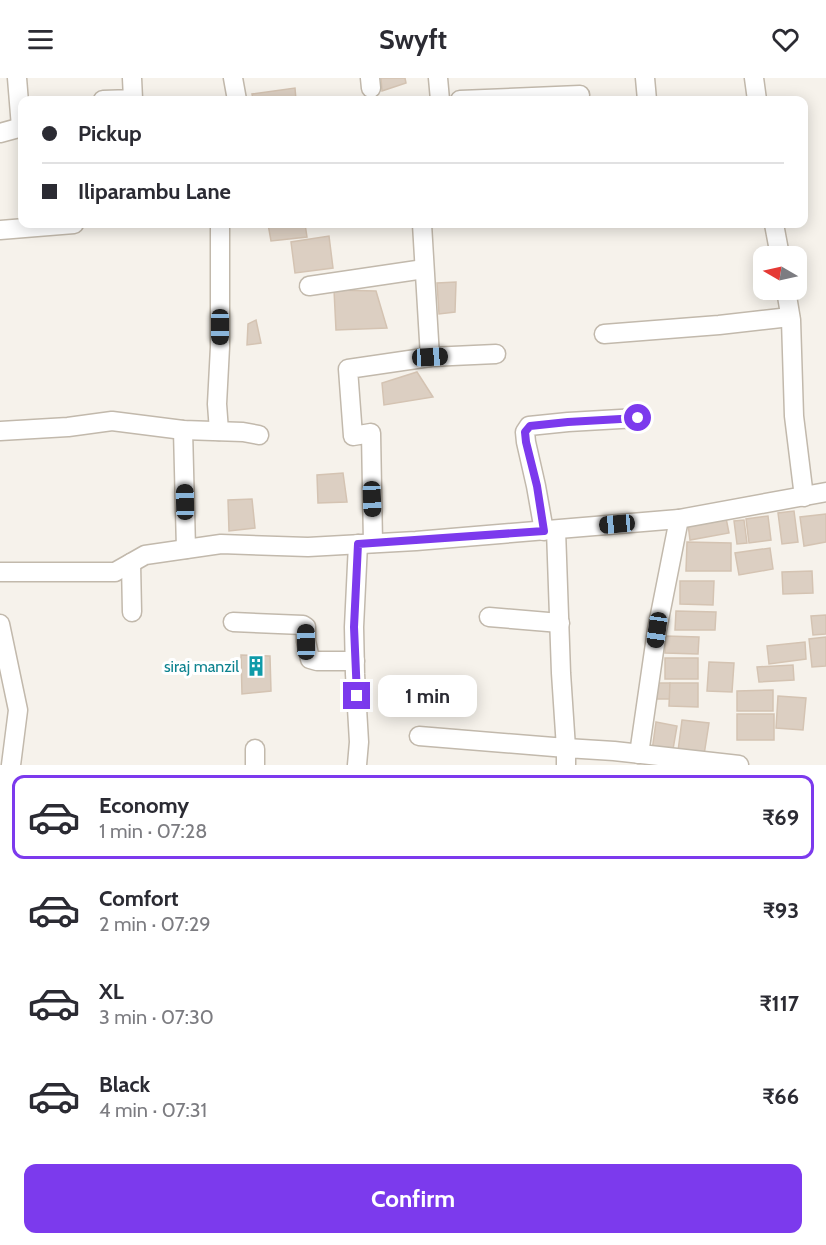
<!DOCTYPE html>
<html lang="en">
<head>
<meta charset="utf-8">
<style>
  body { margin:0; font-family:Cabin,sans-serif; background:#f2f2f3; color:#2b2b33; height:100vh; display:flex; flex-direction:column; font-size:22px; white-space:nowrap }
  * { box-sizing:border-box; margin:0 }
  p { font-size:20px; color:#7c7c81 }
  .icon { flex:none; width:33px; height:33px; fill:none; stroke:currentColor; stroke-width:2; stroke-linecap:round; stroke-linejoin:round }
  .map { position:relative; height:687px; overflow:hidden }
  .details { display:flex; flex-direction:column; background:#fff; flex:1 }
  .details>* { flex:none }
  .hud { position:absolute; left:18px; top:18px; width:790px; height:132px; border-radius:12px; box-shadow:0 3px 15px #0003; display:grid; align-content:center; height:132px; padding:0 24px; background:#fff }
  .needle { width:39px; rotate:279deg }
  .fabs { position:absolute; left:753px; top:168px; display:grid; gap:12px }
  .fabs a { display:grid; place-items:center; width:54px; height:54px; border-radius:12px; background:#fff; box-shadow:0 3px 15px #0003; font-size:30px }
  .end { position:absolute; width:27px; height:27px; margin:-14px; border:8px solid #7c3aed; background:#fff; box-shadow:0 0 0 3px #fff }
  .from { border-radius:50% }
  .bubble { position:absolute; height:42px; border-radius:12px; background:#fff; box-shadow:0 3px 15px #0003; font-size:20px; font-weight:800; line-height:42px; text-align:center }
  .car { position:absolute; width:18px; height:36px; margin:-18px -9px; border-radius:8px; box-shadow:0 0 4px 2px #0007; background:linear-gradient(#222 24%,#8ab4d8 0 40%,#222 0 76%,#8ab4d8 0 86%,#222 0) }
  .hud b { display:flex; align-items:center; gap:21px; height:57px; font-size:22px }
  .hud b+b { border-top:2px solid #e1e1e2 }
  .hud i { width:15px; height:15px; background:#2b2b33 }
  ul { padding:10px 0 0; list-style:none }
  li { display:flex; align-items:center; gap:18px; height:84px; margin:0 12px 9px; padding:0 12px; border:3px solid transparent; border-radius:12px }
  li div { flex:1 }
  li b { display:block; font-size:22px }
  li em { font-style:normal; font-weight:800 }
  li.selected { border-color:#7c3aed }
  li>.icon { width:54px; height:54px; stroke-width:1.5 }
  .cta { display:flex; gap:12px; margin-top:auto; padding:12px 24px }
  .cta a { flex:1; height:69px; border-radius:12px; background:#7c3aed; color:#fff; font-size:24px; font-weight:800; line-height:69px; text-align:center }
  header { display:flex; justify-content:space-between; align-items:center; height:78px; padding:0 24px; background:#fff; font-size:27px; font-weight:800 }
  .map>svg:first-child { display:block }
  .building { fill:#dccfc2; stroke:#d4c3b2; stroke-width:1.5 }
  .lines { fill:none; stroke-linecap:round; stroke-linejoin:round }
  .minor-casing { stroke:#c2b9ac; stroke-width:21 }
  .minor { stroke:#fff; stroke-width:18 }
  .route { stroke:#7c3aed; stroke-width:8 }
  .labels { text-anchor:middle; stroke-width:6; stroke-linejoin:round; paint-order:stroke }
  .culture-label { font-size:16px; fill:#0d838f; stroke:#fff; text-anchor:end }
</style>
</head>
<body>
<header><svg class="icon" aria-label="menu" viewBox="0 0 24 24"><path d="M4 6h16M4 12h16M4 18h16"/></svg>Swyft<svg class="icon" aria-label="heart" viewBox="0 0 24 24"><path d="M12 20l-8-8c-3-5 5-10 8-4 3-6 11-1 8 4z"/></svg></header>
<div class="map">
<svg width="826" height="687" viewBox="0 0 826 687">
  <rect width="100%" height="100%" fill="#f6f2eb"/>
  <g class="building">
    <path d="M381 0H405L406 5 382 13Z"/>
    <path d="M295 10 296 22H253L252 16Z"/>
    <path d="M268 146H305L307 159 271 163Z"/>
    <path d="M329 158 333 190 295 195 291 164Z"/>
    <path d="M456 204 455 234 439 236 437 205Z"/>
    <path d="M334 212 376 213 387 250 336 252Z"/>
    <path d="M256 242 261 265 247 267 248 246Z"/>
    <path d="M417 294 433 319 384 327 382 305Z"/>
    <path d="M343 395 347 424 318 425 317 397Z"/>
    <path d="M252 421 255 450 229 453 228 422Z"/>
    <path d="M794 433 798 464 782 466 778 435Z"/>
    <path d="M826 436V464L804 468 800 439Z"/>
    <path d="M768 438 771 462 749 465 746 441Z"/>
    <path d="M726 440 729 455 690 462 688 446Z"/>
    <path d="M744 442 747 465 737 466 734 443Z"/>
    <path d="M687 464 731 465V493H686Z"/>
    <path d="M770 470 773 491 739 497 735 475Z"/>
    <path d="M812 493 813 515 783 516 782 494Z"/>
    <path d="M680 503H714L713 527 680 526Z"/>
    <path d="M676 533 716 534 715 552H675Z"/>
    <path d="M826 537V556L813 557 811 538Z"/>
    <path d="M665 558 699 559 698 576 665 575Z"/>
    <path d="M826 559V588L812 589 809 561Z"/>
    <path d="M805 564 806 581 769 586 767 568Z"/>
    <path d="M241 577 270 578 271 613 242 616Z"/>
    <rect x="665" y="580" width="33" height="21"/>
    <path d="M709 584 734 585 732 614 707 613Z"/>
    <path d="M793 587 794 602 759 604 757 589Z"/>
    <rect x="657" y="605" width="13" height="16"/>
    <path d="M670 605H698V629L669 628Z"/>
    <path d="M773 612V633H737V613Z"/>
    <path d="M778 618 806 620 803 652 776 650Z"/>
    <rect x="737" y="636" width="37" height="26"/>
    <path d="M682 642 709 645 704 677 678 673Z"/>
    <path d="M656 644 677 648 672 677 652 673Z"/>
  </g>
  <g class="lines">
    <g class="minor-casing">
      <g id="minor">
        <path d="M17 0 21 49"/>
        <path d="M233 0 237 22"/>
        <path d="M370 0 371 10"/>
        <path d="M438 0 440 22"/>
        <path d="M645 0 647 22"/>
        <path d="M754 0 757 22"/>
        <path d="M103 22 133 21 132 0"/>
        <path d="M460 22 580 17"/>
        <path d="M0 55 22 49"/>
        <path d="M774 146 780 178"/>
        <path d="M0 152 74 146"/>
        <path d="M309 208 424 191"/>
        <path d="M786 212 791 242 794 338 804 419"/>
        <path d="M604 256 719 247 790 239"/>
        <path d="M430 279 496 276"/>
        <path d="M183 352 186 471"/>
        <path d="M0 353 68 349 112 343 183 352 243 354 259 357"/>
        <path d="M219 353 217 326 220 269V146"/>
        <path d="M544 453 536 408 526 364 525 354 529 348 568 344 638 340"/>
        <path d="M373 465 371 355 353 358 348 291 430 279 422 146"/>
        <path d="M131 485 132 534"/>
        <path d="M0 494H115L145 477 221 466 308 469 416 463 679 441"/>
        <path d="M489 539 560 545"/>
        <path d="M233 544 303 547 306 549V563L310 581 317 583H355"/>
        <path d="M0 546 18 632 11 687"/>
        <path d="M419 658 566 670 561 595 556 452"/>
        <path d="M255 671V687"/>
        <path d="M639 676 657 552 679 441 826 414"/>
        <path d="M357 687 359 664 355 596 354 549 358 466"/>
        <path d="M566 687V670L614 673 739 687"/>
      </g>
    </g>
    <use href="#minor" class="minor"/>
  </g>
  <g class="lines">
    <path class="route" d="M357 618 354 549 358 466 544 453 537 408 526 364 525 354 530 348 568 344 638 340"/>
  </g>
  <defs>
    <g id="building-bare" transform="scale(1.62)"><path d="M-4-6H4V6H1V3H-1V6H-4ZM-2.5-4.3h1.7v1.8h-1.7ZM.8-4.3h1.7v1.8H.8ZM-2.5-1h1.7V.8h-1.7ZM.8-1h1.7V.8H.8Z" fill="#0f9aa8" stroke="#fff" stroke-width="2.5" paint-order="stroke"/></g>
  </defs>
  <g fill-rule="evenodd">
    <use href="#building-bare" x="256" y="588"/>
  </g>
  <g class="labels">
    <g class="culture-label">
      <text x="239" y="594">siraj manzil</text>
    </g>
  </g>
</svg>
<div class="fabs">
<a><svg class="needle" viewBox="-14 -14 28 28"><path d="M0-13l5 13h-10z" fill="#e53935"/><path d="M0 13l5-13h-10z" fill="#7c7c81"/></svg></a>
</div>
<i class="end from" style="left:638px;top:340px"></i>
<i class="end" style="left:357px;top:618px"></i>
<div class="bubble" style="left:378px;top:597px;width:99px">1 min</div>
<i class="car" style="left:220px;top:249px;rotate:180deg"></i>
<i class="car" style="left:430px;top:279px;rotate:87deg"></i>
<i class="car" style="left:372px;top:421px;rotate:178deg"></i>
<i class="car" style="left:185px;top:424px;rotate:359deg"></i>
<i class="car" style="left:617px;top:446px;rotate:265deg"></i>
<i class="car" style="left:657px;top:552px;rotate:188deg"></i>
<i class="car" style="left:306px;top:564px;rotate:359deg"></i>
<div class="hud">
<b><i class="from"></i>Pickup</b>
<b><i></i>Iliparambu Lane</b>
</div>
</div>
<section class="details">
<ul>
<li class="selected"><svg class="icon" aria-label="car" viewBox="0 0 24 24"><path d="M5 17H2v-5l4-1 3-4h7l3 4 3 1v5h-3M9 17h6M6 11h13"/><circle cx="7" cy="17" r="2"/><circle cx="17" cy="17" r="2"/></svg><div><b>Economy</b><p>1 min · 07:28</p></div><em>₹69</em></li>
<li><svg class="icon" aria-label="car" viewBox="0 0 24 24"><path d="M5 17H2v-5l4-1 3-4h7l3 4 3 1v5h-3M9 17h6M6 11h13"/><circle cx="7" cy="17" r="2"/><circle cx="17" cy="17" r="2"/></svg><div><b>Comfort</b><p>2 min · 07:29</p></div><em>₹93</em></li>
<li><svg class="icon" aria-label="car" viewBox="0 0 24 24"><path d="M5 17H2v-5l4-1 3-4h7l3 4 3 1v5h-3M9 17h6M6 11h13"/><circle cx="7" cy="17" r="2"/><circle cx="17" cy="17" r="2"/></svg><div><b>XL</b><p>3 min · 07:30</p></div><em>₹117</em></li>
<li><svg class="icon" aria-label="car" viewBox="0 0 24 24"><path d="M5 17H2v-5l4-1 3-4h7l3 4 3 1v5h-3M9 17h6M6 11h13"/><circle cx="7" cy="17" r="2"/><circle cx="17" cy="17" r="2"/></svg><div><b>Black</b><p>4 min · 07:31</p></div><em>₹66</em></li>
</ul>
<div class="cta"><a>Confirm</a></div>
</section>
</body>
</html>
